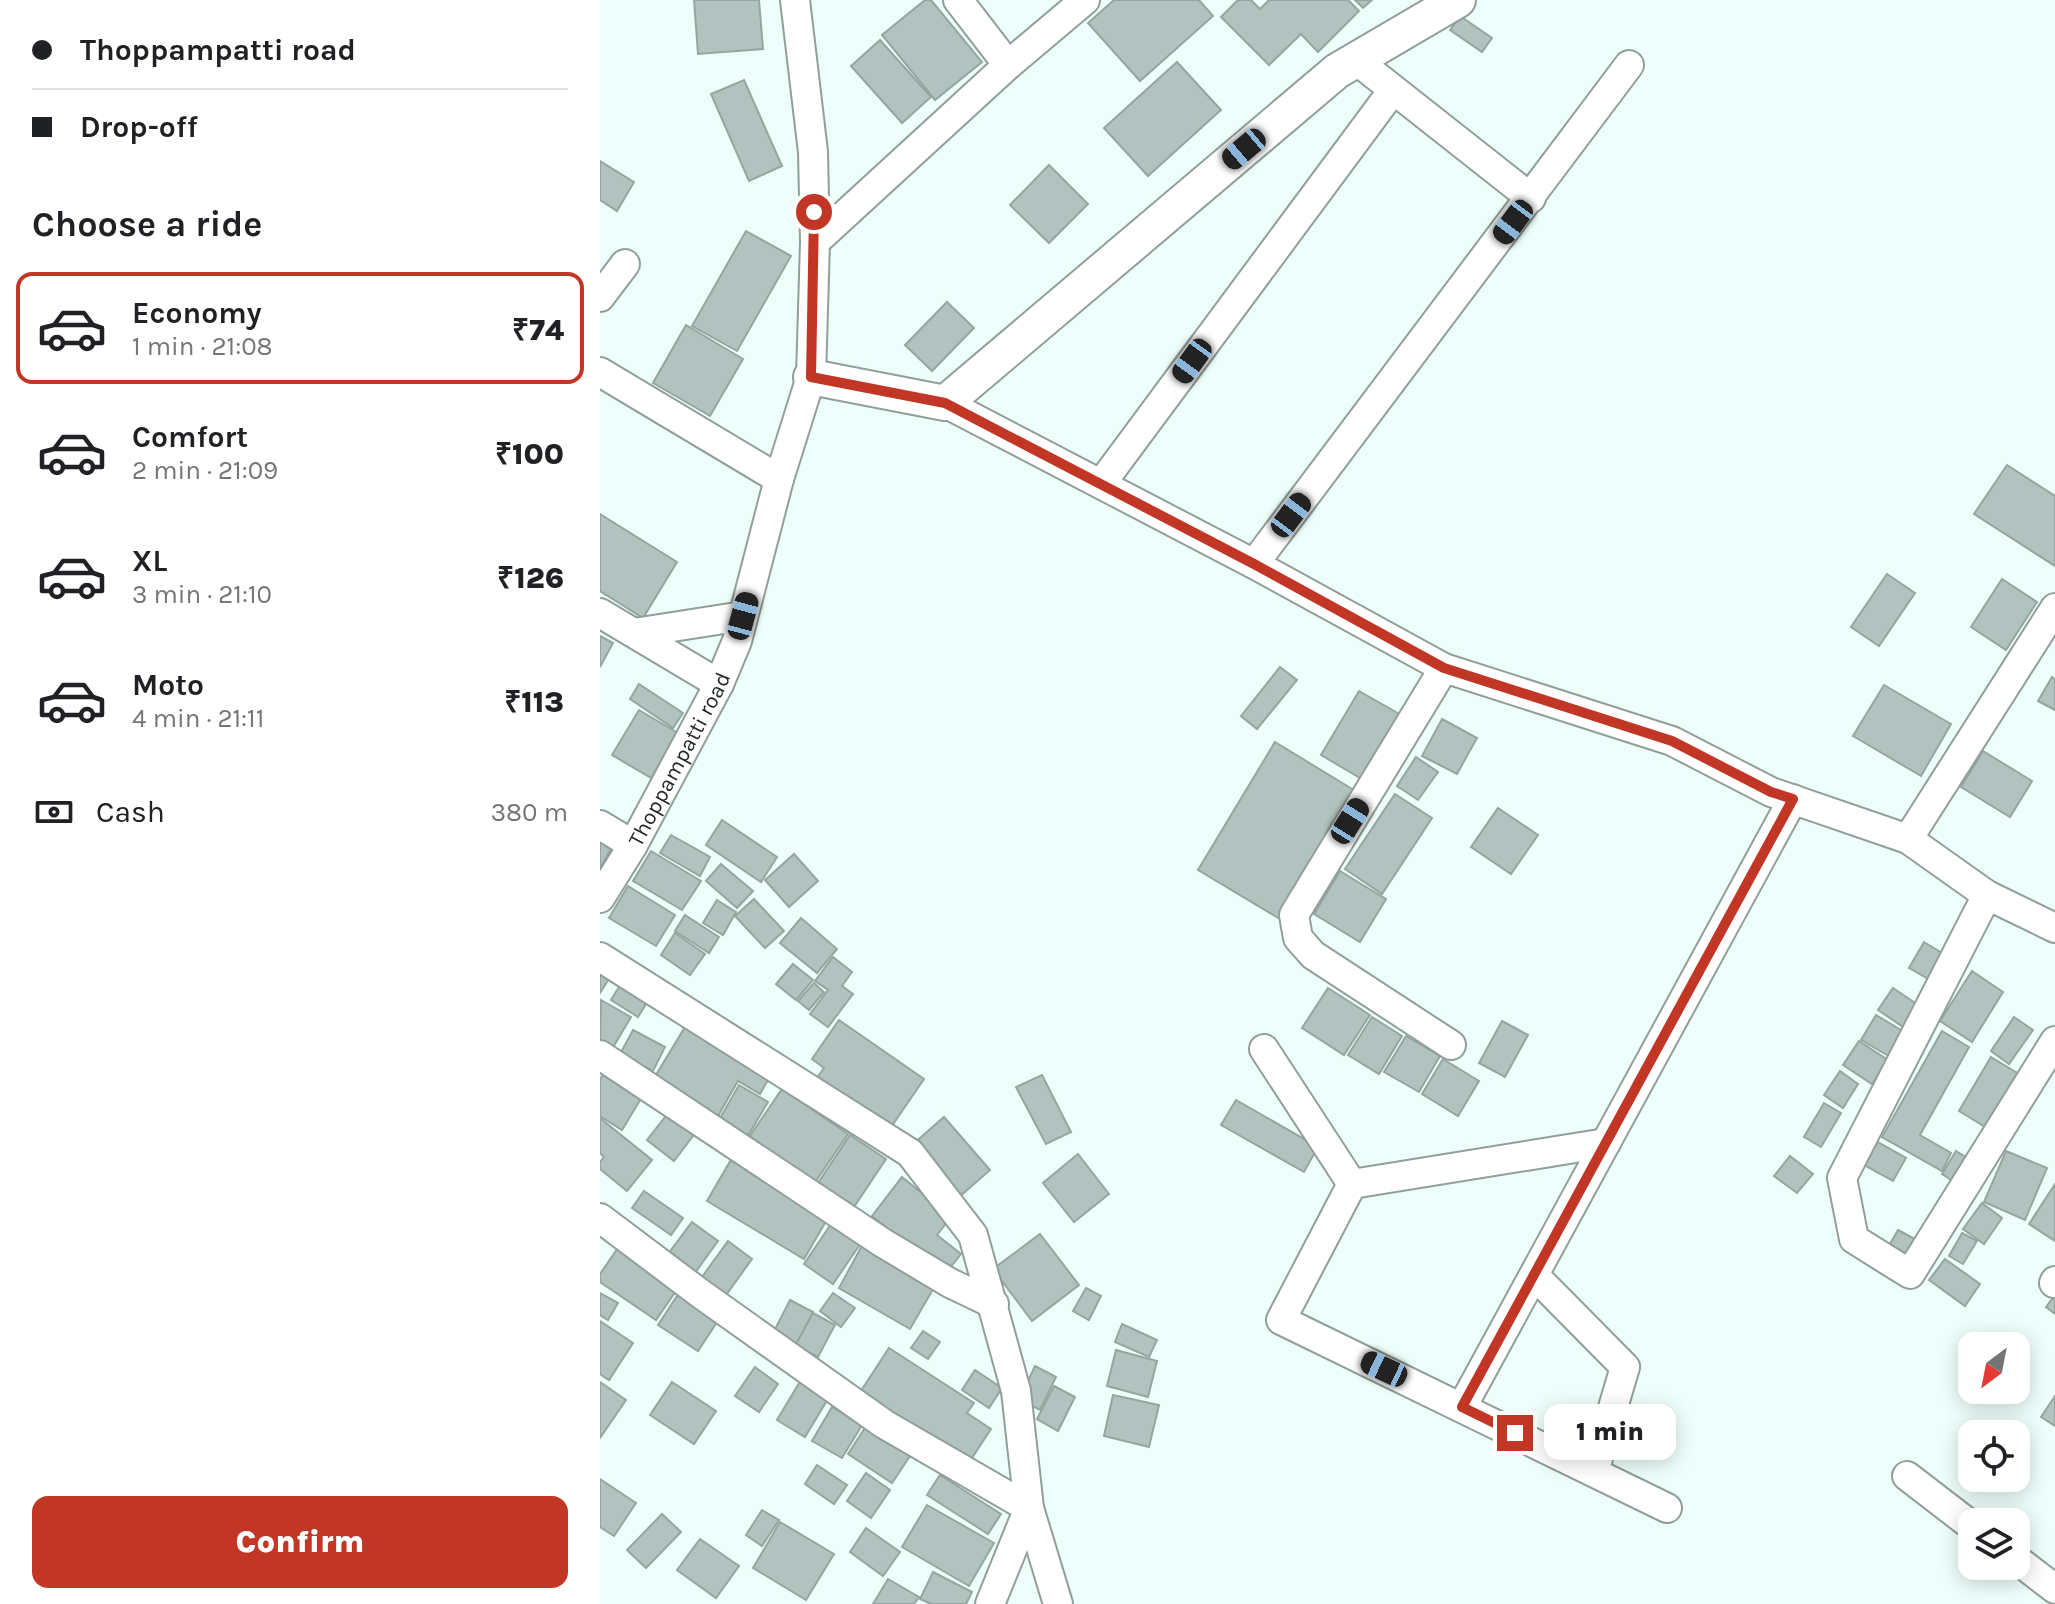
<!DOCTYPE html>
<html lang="en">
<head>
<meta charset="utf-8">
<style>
  body { margin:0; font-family:Karla,sans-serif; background:#f2f2f2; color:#202124; height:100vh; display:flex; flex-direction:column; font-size:30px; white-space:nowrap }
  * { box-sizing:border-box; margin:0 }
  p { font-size:26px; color:#757577 }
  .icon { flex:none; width:44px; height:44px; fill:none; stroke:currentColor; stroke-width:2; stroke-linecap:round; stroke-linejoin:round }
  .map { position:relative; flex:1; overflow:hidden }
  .details { display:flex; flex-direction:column; background:#fff; width:600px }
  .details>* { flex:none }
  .guide { display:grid; align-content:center; height:176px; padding:0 32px; background:#fff }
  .needle { width:52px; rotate:212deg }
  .fabs { position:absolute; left:1358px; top:1332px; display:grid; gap:16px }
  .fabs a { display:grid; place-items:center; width:72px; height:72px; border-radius:16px; background:#fff; box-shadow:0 4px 20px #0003; font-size:40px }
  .end { position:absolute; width:36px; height:36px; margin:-18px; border:10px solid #c23626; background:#fff; box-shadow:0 0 0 4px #fff }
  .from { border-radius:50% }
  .bubble { position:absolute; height:56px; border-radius:16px; background:#fff; box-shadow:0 4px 20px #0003; font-size:26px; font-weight:800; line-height:56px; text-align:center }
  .car { position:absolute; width:24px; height:48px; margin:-24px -12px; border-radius:10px; box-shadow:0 0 6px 2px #0007; background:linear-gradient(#222 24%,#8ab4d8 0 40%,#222 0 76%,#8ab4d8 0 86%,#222 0) }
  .guide b { display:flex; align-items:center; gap:28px; height:76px; font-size:30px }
  .guide b+b { border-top:2px solid #e0e0e0 }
  .guide i { width:20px; height:20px; background:#202124 }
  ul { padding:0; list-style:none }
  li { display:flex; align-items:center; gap:24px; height:112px; margin:0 16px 12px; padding:0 16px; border:4px solid transparent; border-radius:16px }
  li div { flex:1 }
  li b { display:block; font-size:30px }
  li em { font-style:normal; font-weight:800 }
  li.current { border-color:#c23626 }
  li>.icon { width:72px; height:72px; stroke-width:1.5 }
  h2 { padding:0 32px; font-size:36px; line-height:96px }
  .pay { display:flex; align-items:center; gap:20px; height:88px; padding:0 32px; font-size:30px }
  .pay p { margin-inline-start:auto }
  .cta { display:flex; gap:16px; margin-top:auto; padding:16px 32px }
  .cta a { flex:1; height:92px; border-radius:16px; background:#c23626; color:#fff; font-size:32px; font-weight:800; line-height:92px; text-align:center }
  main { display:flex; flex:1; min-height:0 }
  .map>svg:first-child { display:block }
  .building { fill:#b2c2be; stroke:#96a5a1; stroke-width:2 }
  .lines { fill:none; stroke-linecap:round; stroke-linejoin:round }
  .minor-casing { stroke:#909f9c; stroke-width:32 }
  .tertiary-casing { stroke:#909f9c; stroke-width:38 }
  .minor { stroke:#fff; stroke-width:28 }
  .tertiary { stroke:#fff; stroke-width:34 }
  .route { stroke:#c23626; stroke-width:10 }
  .labels { text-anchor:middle; stroke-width:7; stroke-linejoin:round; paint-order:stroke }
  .street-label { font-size:22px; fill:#1e2422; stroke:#fff }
</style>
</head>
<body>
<main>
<section class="details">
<div class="guide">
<b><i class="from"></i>Thoppampatti road</b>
<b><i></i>Drop-off</b>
</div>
<h2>Choose a ride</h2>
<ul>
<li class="current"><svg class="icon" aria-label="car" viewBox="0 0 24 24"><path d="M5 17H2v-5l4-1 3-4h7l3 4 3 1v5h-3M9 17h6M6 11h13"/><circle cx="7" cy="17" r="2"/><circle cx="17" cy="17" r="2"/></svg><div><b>Economy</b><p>1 min · 21:08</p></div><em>₹74</em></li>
<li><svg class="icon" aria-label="car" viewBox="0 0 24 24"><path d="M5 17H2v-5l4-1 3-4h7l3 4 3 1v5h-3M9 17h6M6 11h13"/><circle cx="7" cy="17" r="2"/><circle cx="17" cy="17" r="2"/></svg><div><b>Comfort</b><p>2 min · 21:09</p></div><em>₹100</em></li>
<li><svg class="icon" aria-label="car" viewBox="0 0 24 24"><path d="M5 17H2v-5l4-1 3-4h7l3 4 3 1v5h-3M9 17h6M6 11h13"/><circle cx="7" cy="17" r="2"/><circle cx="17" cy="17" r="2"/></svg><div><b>XL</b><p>3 min · 21:10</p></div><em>₹126</em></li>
<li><svg class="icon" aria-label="car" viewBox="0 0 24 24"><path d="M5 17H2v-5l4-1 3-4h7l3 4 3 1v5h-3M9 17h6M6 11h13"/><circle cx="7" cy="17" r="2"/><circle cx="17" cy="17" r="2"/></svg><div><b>Moto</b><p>4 min · 21:11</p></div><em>₹113</em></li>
</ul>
<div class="pay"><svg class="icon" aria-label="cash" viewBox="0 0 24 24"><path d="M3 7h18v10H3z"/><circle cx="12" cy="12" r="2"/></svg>Cash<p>380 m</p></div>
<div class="cta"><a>Confirm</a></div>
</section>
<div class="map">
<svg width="1455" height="1604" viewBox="0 0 1455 1604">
  <rect width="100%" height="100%" fill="#eefefa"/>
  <g class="building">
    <path d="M94 0H159L163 49 98 54Z"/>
    <path d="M325 0H331L382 62 335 100 282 35Z"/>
    <path d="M514 0H599L613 16 540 81 488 23Z"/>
    <path d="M638 0H651L660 9 669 0H748L759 11 718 52 701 34 669 65 621 17Z"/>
    <path d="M755 0H772L763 8Z"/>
    <path d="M860 16 892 38 882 52 850 30Z"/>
    <path d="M280 40 331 97 302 123 251 66Z"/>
    <path d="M577 62 621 110 548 176 504 128Z"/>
    <path d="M144 80 182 166 149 181 111 94Z"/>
    <path d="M0 161 34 182 17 211 0 200Z"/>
    <path d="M449 165 488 204 449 243 410 205Z"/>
    <path d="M146 231 191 256 137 351 92 326Z"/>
    <path d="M347 302 374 328 332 371 305 345Z"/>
    <path d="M86 325 143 359 110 416 53 383Z"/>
    <path d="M1407 465 1455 496V566L1374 514Z"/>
    <path d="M0 514 77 562 43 618 0 591Z"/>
    <path d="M1287 574 1315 593 1279 646 1251 627Z"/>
    <path d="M1402 579 1437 602 1406 650 1371 627Z"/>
    <path d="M0 636 13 643 0 667Z"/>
    <path d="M680 667 697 680 657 729 641 716Z"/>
    <path d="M1452 677 1455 679V710L1438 701Z"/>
    <path d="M39 684 83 713 73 728 30 699Z"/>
    <path d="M1284 685 1351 724 1321 776 1253 736Z"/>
    <path d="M759 691 803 716 765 781 721 755Z"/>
    <path d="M39 710 78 733 51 778 12 755Z"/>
    <path d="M842 719 877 738 857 774 822 756Z"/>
    <path d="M675 742 757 792 680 919 598 870Z"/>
    <path d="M1383 751 1432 781 1410 817 1361 787Z"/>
    <path d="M816 757 838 772 818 800 797 786Z"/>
    <path d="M795 794 832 818 782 894 745 869Z"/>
    <path d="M898 808 938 835 911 874 871 847Z"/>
    <path d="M122 820 177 857 161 882 106 845Z"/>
    <path d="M0 830 16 840 0 868Z"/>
    <path d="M71 835 110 857 100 876 60 853Z"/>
    <path d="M51 851 101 881 82 910 33 881Z"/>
    <path d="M194 854 218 881 189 907 165 880Z"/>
    <path d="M121 864 153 891 137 908 106 881Z"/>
    <path d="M740 871 786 899 760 942 714 914Z"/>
    <path d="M28 886 75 915 56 946 9 918Z"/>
    <path d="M154 899 184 931 165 948 135 916Z"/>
    <path d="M117 900 136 912 123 935 103 923Z"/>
    <path d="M85 915 119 937 109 953 75 931Z"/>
    <path d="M201 918 237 949 217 973 180 943Z"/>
    <path d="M75 933 105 954 90 975 61 955Z"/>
    <path d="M1324 942 1352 959 1337 984 1309 968Z"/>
    <path d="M233 957 252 972 242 986 253 994 228 1027 210 1014 228 990 215 981Z"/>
    <path d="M193 964 213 980 196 1000 176 984Z"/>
    <path d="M0 966 12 974 0 993Z"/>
    <path d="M1372 971 1403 992 1372 1042 1340 1021Z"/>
    <path d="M22 982 49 999 38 1017 11 1000Z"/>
    <path d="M214 983 224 992 209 1010 198 1001Z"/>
    <path d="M728 988 770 1015 744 1055 702 1028Z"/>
    <path d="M1293 988 1324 1009 1309 1031 1278 1010Z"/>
    <path d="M1 1000 31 1017 9 1054 0 1048Z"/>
    <path d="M1276 1015 1306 1033 1292 1058 1261 1040Z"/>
    <path d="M772 1017 802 1036 779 1074 748 1055Z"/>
    <path d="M1414 1017 1433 1030 1409 1064 1391 1051Z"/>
    <path d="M239 1020 324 1079 289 1130 216 1079 224 1068 212 1059Z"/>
    <path d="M902 1021 928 1035 905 1077 879 1063Z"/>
    <path d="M85 1027 169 1078 160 1094 138 1081 114 1123 50 1085Z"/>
    <path d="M33 1030 65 1047 53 1071 20 1054Z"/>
    <path d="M1342 1031 1369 1047 1320 1135 1351 1153 1342 1171 1282 1137Z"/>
    <path d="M806 1036 840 1056 819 1092 784 1072Z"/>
    <path d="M1259 1041 1288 1060 1272 1084 1243 1065Z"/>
    <path d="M1391 1057 1424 1077 1392 1131 1359 1111Z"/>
    <path d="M843 1059 879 1081 858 1116 822 1094Z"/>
    <path d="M1240 1071 1258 1084 1243 1108 1224 1095Z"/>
    <path d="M5 1072 43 1095 22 1130 0 1116V1079Z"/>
    <path d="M442 1075 471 1132 446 1144 416 1087Z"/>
    <path d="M139 1085 168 1102 143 1144 115 1127Z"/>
    <path d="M182 1089 248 1134 209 1191 143 1146Z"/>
    <path d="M636 1100 718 1147 704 1172 621 1125Z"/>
    <path d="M1224 1103 1241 1113 1221 1147 1204 1137Z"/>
    <path d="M69 1112 96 1132 74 1161 47 1140Z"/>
    <path d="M344 1117 390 1170 358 1198 312 1145Z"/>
    <path d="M0 1118 52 1160 27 1191 0 1169V1162L4 1157 0 1153Z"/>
    <path d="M250 1135 286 1159 248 1216 212 1192Z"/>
    <path d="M1276 1141 1306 1158 1293 1181 1262 1164Z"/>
    <path d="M1356 1151 1374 1162 1359 1185 1342 1174Z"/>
    <path d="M1406 1151 1447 1168 1425 1220 1384 1202Z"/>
    <path d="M478 1154 509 1194 474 1222 443 1183Z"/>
    <path d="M1190 1156 1213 1174 1197 1193 1174 1176Z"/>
    <path d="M132 1158 229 1216 204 1259 107 1201Z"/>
    <path d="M302 1177 351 1217 337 1235 361 1254 345 1274 272 1216Z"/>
    <path d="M1455 1184V1241L1429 1224Z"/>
    <path d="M44 1191 83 1218 71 1235 32 1208Z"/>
    <path d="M1382 1203 1402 1218 1384 1244 1363 1229Z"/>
    <path d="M233 1221 263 1240 233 1284 204 1264Z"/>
    <path d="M92 1222 118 1241 92 1277 65 1258Z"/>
    <path d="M1298 1230 1326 1245 1311 1270 1284 1254Z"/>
    <path d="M1362 1233 1377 1241 1363 1264 1349 1256Z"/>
    <path d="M440 1234 479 1285 432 1321 393 1269Z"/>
    <path d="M128 1241 152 1259 126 1295 102 1277Z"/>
    <path d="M264 1242 336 1284 310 1329 239 1288Z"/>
    <path d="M18 1248 78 1288 56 1320 0 1282V1274Z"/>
    <path d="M1345 1259 1380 1284 1365 1306 1329 1280Z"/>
    <path d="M486 1288 501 1296 489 1320 473 1311Z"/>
    <path d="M81 1290 121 1316 98 1351 58 1325Z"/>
    <path d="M0 1293 18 1303 8 1320 0 1315Z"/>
    <path d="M233 1293 255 1308 241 1327 220 1311Z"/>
    <path d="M1455 1295V1314L1446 1307Z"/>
    <path d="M190 1300 213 1312 196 1345 173 1333Z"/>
    <path d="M213 1313 235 1325 218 1357 195 1346Z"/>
    <path d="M0 1321 33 1343 9 1380 0 1374Z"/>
    <path d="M522 1324 557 1340 549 1357 515 1342Z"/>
    <path d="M323 1331 340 1342 328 1359 311 1348Z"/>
    <path d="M289 1348 374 1403 367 1413 391 1429 366 1467 257 1397Z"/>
    <path d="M516 1350 557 1361 548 1397 507 1386Z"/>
    <path d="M435 1366 456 1377 440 1410 419 1399Z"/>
    <path d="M155 1367 178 1384 159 1412 135 1396Z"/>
    <path d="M375 1370 402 1388 389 1408 362 1390Z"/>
    <path d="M201 1380 229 1397 205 1437 177 1420Z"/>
    <path d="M0 1382 26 1400 0 1438Z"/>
    <path d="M72 1382 116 1411 94 1444 50 1415Z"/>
    <path d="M454 1386 475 1397 458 1431 437 1419Z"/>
    <path d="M513 1395 559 1405 549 1447 504 1436Z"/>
    <path d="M1455 1396V1426L1441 1417Z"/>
    <path d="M232 1407 262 1425 242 1458 212 1441Z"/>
    <path d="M270 1420 314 1450 292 1483 248 1454Z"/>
    <path d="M217 1465 247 1485 234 1504 205 1484Z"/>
    <path d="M266 1473 290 1490 271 1518 247 1501Z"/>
    <path d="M340 1475 401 1514 388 1534 327 1495Z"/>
    <path d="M0 1479 36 1503 14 1536 0 1527Z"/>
    <path d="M327 1505 394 1543 369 1586 302 1547Z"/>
    <path d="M162 1510 179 1520 162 1546 146 1535Z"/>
    <path d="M62 1514 81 1532 46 1568 27 1550Z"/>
    <path d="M180 1522 234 1554 206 1600 153 1568Z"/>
    <path d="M266 1528 300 1552 283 1576 250 1552Z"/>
    <path d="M100 1539 139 1566 116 1598 77 1570Z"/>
    <path d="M333 1572 372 1592 366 1604H331L320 1599Z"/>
    <path d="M288 1579 319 1597 314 1604H273Z"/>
  </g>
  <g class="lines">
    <g class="minor-casing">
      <g id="minor">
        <path d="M358 0 408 65"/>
        <path d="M756 60 931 198"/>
        <path d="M215 242 408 65 485 0"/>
        <path d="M0 297 25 264"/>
        <path d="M0 372 179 479"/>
        <path d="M345 403 654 564 844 668 1072 741 1171 792 1308 839 1387 895 1455 928"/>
        <path d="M501 484 793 90"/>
        <path d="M654 564 1029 65"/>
        <path d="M0 613 119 684"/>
        <path d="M34 633 143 616"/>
        <path d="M844 668 694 915 698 938 713 955 851 1045"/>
        <path d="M0 825 33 845"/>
        <path d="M1308 839 1455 608"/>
        <path d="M1387 895 1242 1178 1254 1239 1310 1274 1455 1041"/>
        <path id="s1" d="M0 898 33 845 119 684 137 641 179 479 211 377 215 242 213 152 195 0"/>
        <path d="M0 957 310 1153 373 1235 416 1391 429 1508 458 1604"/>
        <path d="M664 1049 752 1184 1006 1143"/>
        <path d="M0 1055 283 1243 350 1283 394 1304"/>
        <path d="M752 1184 681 1320 1067 1508"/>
        <path d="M0 1218 101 1294 284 1424 429 1508 390 1604"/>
        <path d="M934 1275 1025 1367 994 1472"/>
        <path d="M1454 1283 1455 1281"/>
        <path d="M862 1407 1193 799"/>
        <path d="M1307 1476 1372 1526"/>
        <path d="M1416 1559 1455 1589"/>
      </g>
    </g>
    <g class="tertiary-casing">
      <path id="tertiary" d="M211 377 345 403 737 71 858 0"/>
    </g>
    <use href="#minor" class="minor"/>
    <use href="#tertiary" class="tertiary"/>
  </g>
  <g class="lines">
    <path class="route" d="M214 212 211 377 345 403 654 564 844 668 1072 741 1171 792 1193 799 862 1407 915 1433"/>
  </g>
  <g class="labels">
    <g class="street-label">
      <text dy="8" stroke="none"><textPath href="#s1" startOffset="160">Thoppampatti road</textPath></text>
    </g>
  </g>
</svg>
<div class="fabs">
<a><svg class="needle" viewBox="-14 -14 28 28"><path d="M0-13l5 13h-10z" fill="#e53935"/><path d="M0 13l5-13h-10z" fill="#757577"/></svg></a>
<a><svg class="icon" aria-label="locate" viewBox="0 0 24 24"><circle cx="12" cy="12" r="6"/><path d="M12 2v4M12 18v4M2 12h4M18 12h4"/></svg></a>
<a><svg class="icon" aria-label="layers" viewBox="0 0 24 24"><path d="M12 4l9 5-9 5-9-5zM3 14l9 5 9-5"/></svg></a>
</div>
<i class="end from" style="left:214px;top:212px"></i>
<i class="end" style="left:915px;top:1433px"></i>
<div class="bubble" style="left:944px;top:1404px;width:132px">1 min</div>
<i class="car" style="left:644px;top:149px;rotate:230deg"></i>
<i class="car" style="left:913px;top:222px;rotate:217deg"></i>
<i class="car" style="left:592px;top:361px;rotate:216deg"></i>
<i class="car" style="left:691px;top:515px;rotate:37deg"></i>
<i class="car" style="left:143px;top:616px;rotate:15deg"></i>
<i class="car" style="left:750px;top:821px;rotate:32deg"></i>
<i class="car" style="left:784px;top:1369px;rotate:295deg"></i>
</div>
</main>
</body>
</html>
